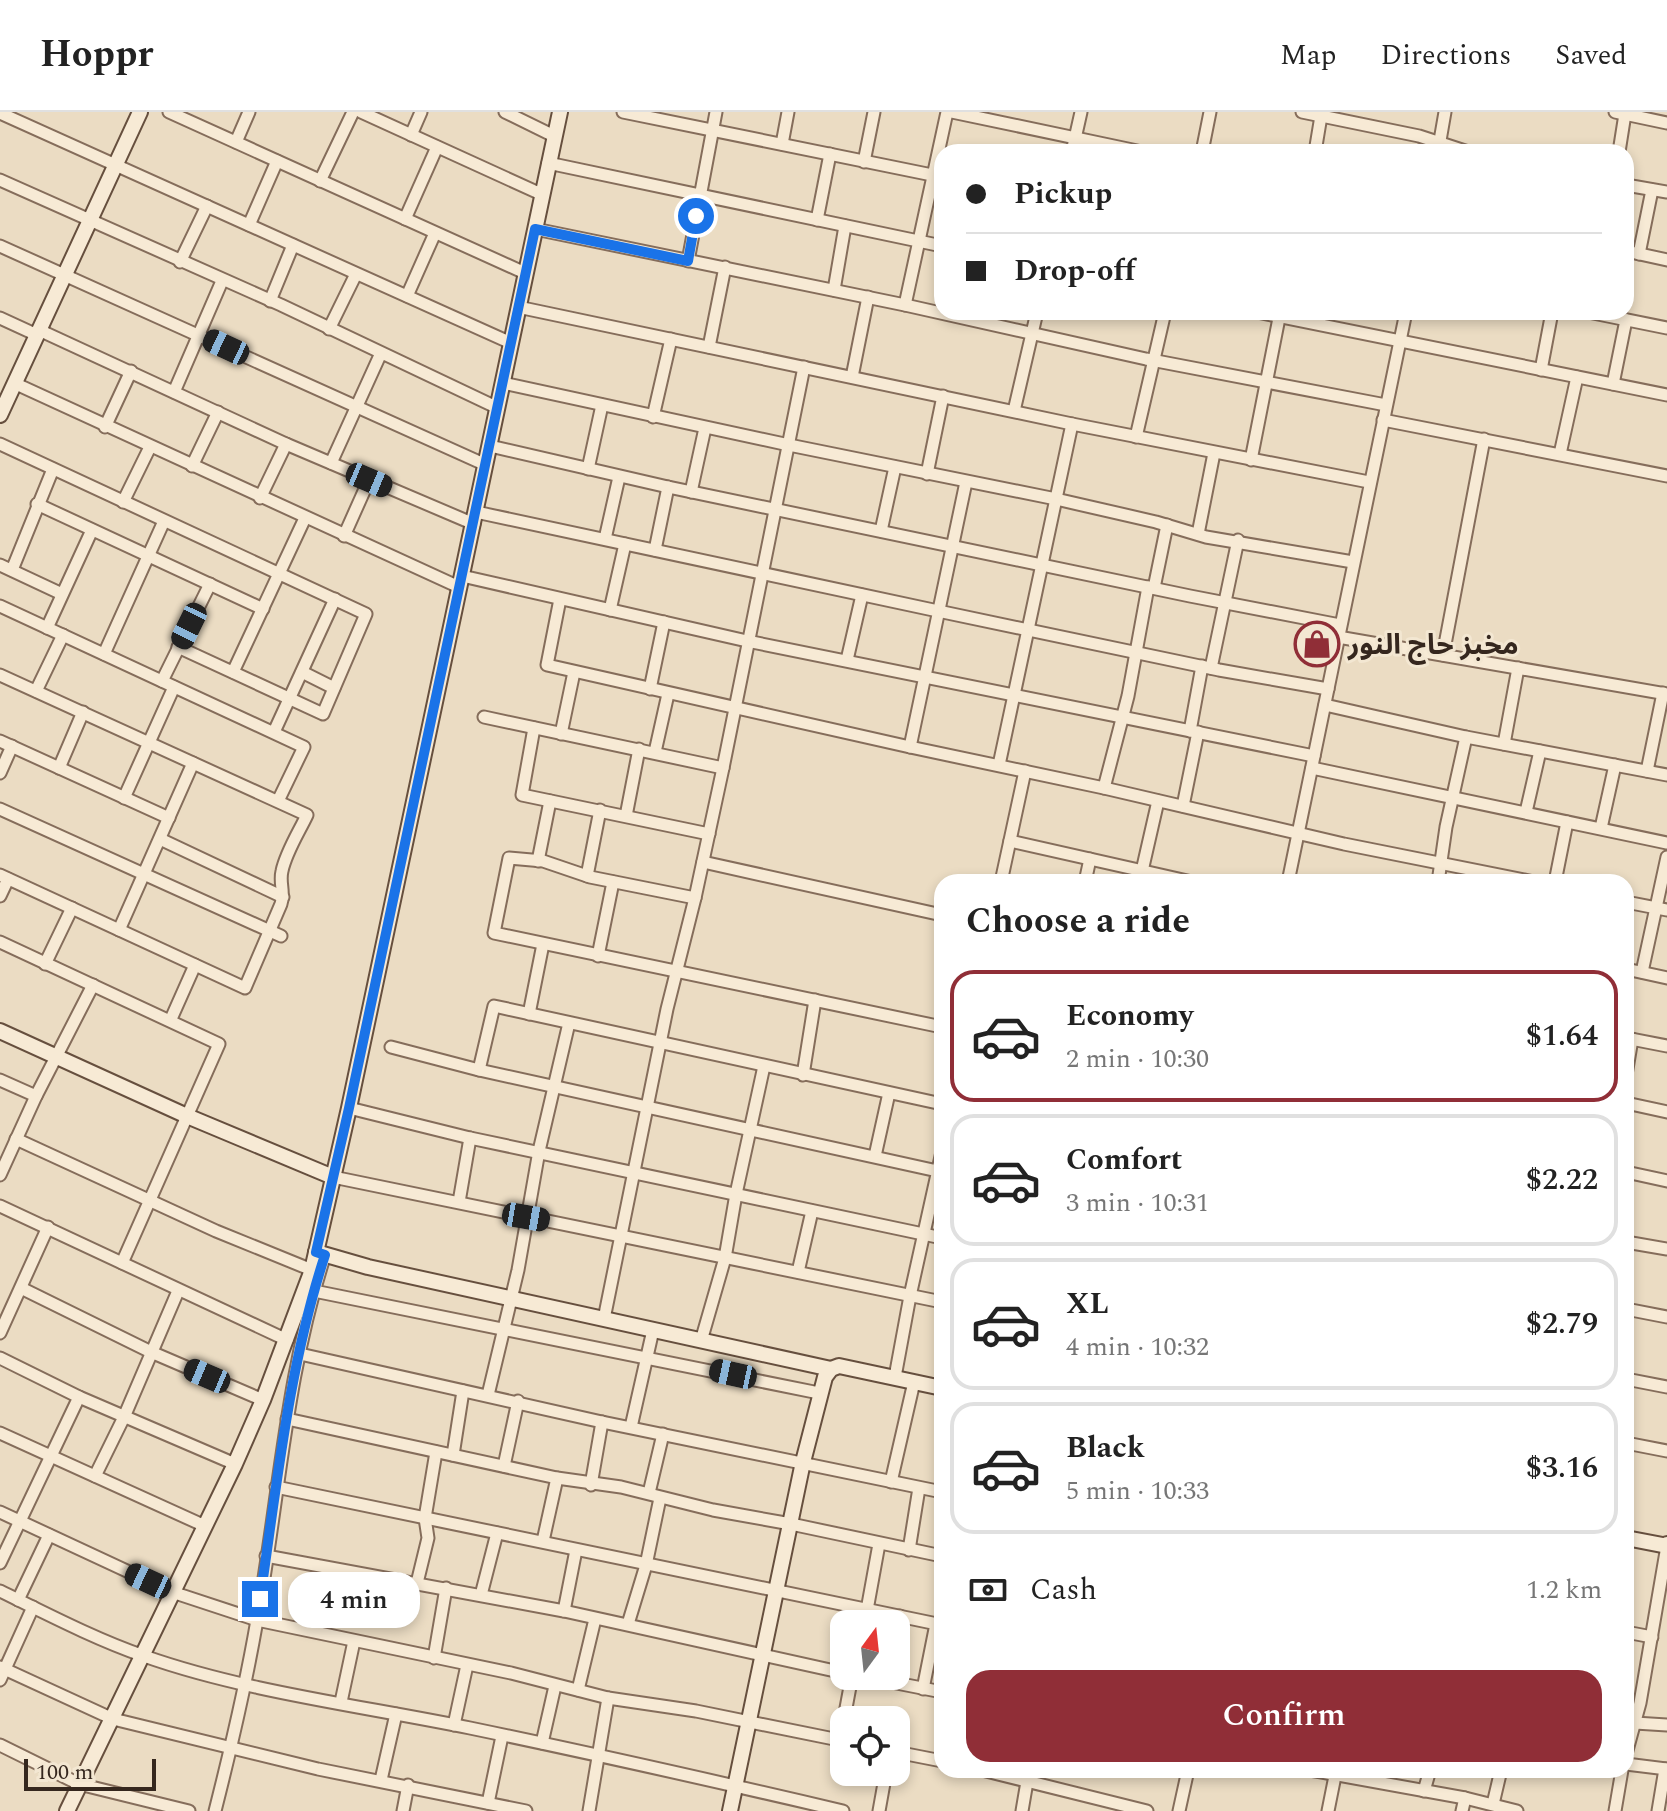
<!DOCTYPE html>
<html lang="en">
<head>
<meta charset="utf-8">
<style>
  body { margin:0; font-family:Spectral,"Noto Sans Arabic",serif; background:#f6f6f6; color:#222; height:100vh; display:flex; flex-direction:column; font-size:30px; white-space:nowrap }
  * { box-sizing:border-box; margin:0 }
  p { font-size:26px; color:#767676 }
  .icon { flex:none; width:44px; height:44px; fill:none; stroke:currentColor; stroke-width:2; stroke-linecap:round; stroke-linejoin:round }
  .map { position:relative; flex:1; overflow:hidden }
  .side { position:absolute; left:934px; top:762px; width:700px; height:904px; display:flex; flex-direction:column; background:#fff; border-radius:24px; box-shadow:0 4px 12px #0003 }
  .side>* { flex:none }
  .guide { position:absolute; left:934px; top:32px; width:700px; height:176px; border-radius:24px; box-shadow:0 4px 12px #0003; display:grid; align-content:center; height:176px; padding:0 32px; background:#fff }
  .needle { width:52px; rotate:15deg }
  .fabs { position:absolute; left:830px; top:1498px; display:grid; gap:16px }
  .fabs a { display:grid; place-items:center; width:80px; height:80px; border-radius:16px; background:#fff; box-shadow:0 4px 12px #0003; font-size:40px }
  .scale { position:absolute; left:24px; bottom:20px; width:132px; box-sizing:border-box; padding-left:8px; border:4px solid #35271e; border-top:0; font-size:22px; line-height:28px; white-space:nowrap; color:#35271e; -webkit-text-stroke:6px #f3e7d2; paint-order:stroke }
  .end { position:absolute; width:36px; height:36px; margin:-18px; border:10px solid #1a73e8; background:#fff; box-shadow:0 0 0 4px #fff }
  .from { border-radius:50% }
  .bubble { position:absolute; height:56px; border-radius:24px; background:#fff; box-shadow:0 4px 12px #0003; font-size:26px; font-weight:600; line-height:56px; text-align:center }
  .car { position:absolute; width:24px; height:48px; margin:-24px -12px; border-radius:10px; box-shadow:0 0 6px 2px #0007; background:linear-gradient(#222 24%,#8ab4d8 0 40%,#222 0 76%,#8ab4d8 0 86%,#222 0) }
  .guide b { display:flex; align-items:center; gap:28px; height:76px; font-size:30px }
  .guide b+b { border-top:2px solid #e0e0e0 }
  .guide i { width:20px; height:20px; background:#222 }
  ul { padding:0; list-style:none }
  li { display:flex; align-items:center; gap:24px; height:132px; margin:0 16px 12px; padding:0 16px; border:4px solid #e0e0e0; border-radius:24px }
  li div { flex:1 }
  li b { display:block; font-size:30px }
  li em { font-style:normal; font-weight:600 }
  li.current { border-color:#902e37 }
  li>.icon { width:72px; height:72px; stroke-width:1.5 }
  h2 { padding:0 32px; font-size:36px; line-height:96px }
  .pay { display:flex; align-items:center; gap:20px; height:88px; padding:0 32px; font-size:30px }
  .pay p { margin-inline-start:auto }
  .action { display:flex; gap:16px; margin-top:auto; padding:16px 32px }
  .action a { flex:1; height:92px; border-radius:24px; background:#902e37; color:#fff; font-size:32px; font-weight:600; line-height:92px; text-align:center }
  header { display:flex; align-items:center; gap:48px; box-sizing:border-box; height:112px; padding:0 40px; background:#fff; border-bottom:2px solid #e0e0e0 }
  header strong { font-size:38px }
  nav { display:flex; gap:44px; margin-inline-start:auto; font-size:28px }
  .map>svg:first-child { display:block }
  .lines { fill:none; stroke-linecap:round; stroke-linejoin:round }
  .street-casing { stroke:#856d5b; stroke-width:15 }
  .secondary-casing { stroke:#664f3e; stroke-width:18 }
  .street { stroke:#f7ead5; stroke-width:11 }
  .secondary { stroke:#f7ead5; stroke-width:14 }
  .route { stroke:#1a73e8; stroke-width:10 }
  .labels { text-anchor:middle; stroke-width:6; stroke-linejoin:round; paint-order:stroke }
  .poi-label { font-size:28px; font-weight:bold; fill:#35271e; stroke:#f3e7d2; text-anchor:start }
</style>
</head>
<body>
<header>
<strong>Hoppr</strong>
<nav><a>Map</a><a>Directions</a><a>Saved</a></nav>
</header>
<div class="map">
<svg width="1667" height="1699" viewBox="0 0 1667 1699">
  <rect width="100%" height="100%" fill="#ebdcc3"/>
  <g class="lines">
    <g class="street-casing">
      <g id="street">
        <path d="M169 0 525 161"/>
        <path d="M361 0 541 82"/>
        <path d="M505 0 554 24"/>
        <path d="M623 0 942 65"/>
        <path d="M952 0 1142 40"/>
        <path d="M1302 0 1419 24 1468 40"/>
        <path d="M1615 0 1667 11"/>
        <path d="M0 1 511 231"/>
        <path d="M411 23 421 0"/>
        <path d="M236 30 249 0"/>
        <path d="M782 32 788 0"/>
        <path d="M1072 40 1081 0"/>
        <path d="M1202 40 1210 0"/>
        <path d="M1315 40 1321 4"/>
        <path d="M1438 40 1445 0"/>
        <path d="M1619 40 1625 2"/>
        <path d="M864 50 874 0"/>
        <path d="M548 51 942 134"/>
        <path d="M0 68 281 193 498 296"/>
        <path d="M320 69 353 0"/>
        <path d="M1626 73 1667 80"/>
        <path d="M405 107 437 35"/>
        <path d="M817 108 830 42"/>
        <path d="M249 113 277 49"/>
        <path d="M535 117 905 193 1146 247 1386 293"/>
        <path d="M0 134 486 353"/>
        <path d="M1626 139 1667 148"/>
        <path d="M1639 142 1652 78"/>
        <path d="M688 149 716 0"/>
        <path d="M180 150 207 94"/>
        <path d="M834 178 845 114"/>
        <path d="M407 184 435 121"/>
        <path d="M270 189 293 133"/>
        <path d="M905 193 947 0"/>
        <path d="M518 195 1072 312 1369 370"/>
        <path d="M1257 200 1667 283"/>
        <path d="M1588 200 1667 216"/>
        <path d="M0 206 37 223"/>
        <path d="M329 217 356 162"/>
        <path d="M39 218 286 332 474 412"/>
        <path d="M709 235 725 155"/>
        <path d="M1541 258 1552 200"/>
        <path d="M852 265 868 185"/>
        <path d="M14 271 459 475"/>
        <path d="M503 271 789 333 1056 387 1156 410 1206 425 1353 450"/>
        <path d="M1613 272 1626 208"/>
        <path d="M174 280 222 169"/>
        <path d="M1014 299 1037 200"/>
        <path d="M653 305 671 227"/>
        <path d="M1383 308 1667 364"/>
        <path d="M105 315 131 259"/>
        <path d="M1136 325 1165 200"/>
        <path d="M0 332 366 502 323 602 178 535"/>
        <path d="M490 334 668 375 1190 484 1340 513"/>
        <path d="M1560 342 1577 265"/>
        <path d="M1251 348 1280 201"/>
        <path d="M331 351 381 241"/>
        <path d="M192 354 218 300"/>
        <path d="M588 357 602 293"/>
        <path d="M927 362 943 284"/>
        <path d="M691 380 705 316"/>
        <path d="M260 386 286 332"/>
        <path d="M123 390 150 335"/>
        <path d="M37 392 263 497"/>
        <path d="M476 400 938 499 1219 558 1328 577"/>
        <path d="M881 419 895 355"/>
        <path d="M1198 422 1214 341"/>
        <path d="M344 424 369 368"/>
        <path d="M605 427 619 365"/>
        <path d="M655 438 668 375"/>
        <path d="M0 453 62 482"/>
        <path d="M12 458 53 357"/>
        <path d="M462 464 747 529 1314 644"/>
        <path d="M1154 476 1167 413"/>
        <path d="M560 487 547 553 910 635 1104 676 1344 732 1534 770"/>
        <path d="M0 494 304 635 278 689"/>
        <path d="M610 498 625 432"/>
        <path d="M47 516 92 418"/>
        <path d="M1338 525 1667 582"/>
        <path d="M104 542 164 409"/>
        <path d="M1443 543 1484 327"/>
        <path d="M847 548 862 483"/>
        <path d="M1211 556 1238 428"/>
        <path d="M233 560 305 406"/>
        <path d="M302 560 334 576"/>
        <path d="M0 563 307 703C299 720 286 740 282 759 279 771 285 780 281 792L245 876 0 763"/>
        <path d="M162 569 210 472"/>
        <path d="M650 577 664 510"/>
        <path d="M36 579 63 523"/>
        <path d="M1325 593 1466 625 1667 663"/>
        <path d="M484 605 723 656"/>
        <path d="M534 616 522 683 709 722"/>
        <path d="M1190 619 1202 554"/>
        <path d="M274 620 335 487"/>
        <path d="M561 622 574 560"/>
        <path d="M0 629 169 706"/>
        <path d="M1504 632 1518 556"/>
        <path d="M910 635 966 370"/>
        <path d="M655 640 668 582"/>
        <path d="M999 653 1072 312"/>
        <path d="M59 656 83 600"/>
        <path d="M1312 656 1667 731"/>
        <path d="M1647 659 1663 581"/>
        <path d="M0 661 12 634"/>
        <path d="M1104 676 1128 584 1148 475"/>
        <path d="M124 686 174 575"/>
        <path d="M1183 694 1198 620"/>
        <path d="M0 697 281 824"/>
        <path d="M1526 700 1540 639"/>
        <path d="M626 704 639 637"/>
        <path d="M1601 716 1615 653"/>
        <path d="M160 727 283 785"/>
        <path d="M1010 729 1192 770"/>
        <path d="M538 749 550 689"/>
        <path d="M703 750 942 803"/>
        <path d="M1142 759 1158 689"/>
        <path d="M587 764 600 698"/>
        <path d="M1001 770 1025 659"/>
        <path d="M1085 770 1090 747"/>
        <path d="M1288 770 1406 200"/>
        <path d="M1438 770 1446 715 1466 625"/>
        <path d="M1555 770 1567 710"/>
        <path d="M0 784 8 767"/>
        <path d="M695 786 590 765 543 749 509 746 494 821 942 915"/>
        <path d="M1626 790 1667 798"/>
        <path d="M119 818 193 651"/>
        <path d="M0 830 219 932 122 1151"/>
        <path d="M598 844 613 770"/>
        <path d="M45 852 72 796"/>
        <path d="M1626 857 1667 866"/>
        <path d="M1642 860 1667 745"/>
        <path d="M529 902 543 832"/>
        <path d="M171 907 195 853"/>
        <path d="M1626 926 1667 934"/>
        <path d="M391 935 479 958 942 1060"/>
        <path d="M479 958 494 894 942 992"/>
        <path d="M803 963 815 888"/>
        <path d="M1626 963 1632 927"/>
        <path d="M0 968 36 984"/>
        <path d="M1626 991 1667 1000"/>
        <path d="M349 996 470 1026 942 1126"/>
        <path d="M16 1027 216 1119 312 1158"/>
        <path d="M875 1044 889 981"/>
        <path d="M1626 1060 1667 1069"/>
        <path d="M0 1063 36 984 93 873"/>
        <path d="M333 1065 942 1190"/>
        <path d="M459 1090 470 1026"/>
        <path d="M0 1094 287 1228"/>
        <path d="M1626 1130 1667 1137"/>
        <path d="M798 1160 812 1099"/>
        <path d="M21 1176 151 1240 263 1288"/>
        <path d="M314 1179 819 1281"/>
        <path d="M1626 1197 1667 1205"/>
        <path d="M604 1207 667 897 695 786 723 656 804 255"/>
        <path d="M0 1221 48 1115"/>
        <path d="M701 1229 725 1146 736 1082 764 954"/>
        <path d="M300 1242 602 1310 942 1380"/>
        <path d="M0 1246 79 1285 235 1352"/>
        <path d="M895 1265 910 1184 942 1040"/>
        <path d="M1626 1267 1667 1275"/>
        <path d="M488 1283 518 1158 539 1039 569 911"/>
        <path d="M287 1307 557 1366 621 1375 713 1398 791 1412 942 1444"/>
        <path d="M631 1315 653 1218"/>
        <path d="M0 1321 205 1414"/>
        <path d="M1626 1331 1667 1339"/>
        <path d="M453 1343 463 1279"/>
        <path d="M504 1354 518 1289"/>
        <path d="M95 1364 124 1305 178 1179"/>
        <path d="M891 1370 914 1270"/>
        <path d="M591 1373 602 1310"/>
        <path d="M276 1375 942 1513"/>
        <path d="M649 1381 663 1322"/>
        <path d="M0 1400 172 1480 257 1508 511 1561 608 1586 696 1599 844 1629"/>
        <path d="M543 1429 557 1366"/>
        <path d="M909 1438 919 1376"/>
        <path d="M266 1444 564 1499 844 1561"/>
        <path d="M0 1451 79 1285"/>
        <path d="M417 1471 428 1426 425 1406 436 1340"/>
        <path d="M0 1479C45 1501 97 1528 144 1544 246 1580 363 1594 470 1616 595 1642 719 1670 843 1699"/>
        <path d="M481 1483 497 1421"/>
        <path d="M18 1488 49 1423"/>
        <path d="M867 1498 879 1432"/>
        <path d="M564 1499 576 1438"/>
        <path d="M628 1512 646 1453 660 1386"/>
        <path d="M1626 1520 1652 1525"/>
        <path d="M896 1525 900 1504"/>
        <path d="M434 1546 446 1476"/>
        <path d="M0 1555 113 1607 318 1657 526 1699"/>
        <path d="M861 1564 942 1580"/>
        <path d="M0 1568 33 1495"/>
        <path d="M923 1577 936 1512"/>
        <path d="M578 1578 595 1507"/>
        <path d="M341 1590 354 1529"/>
        <path d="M1635 1611 1667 1613"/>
        <path d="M454 1613 467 1553"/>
        <path d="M840 1628 852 1564"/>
        <path d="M542 1631 555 1574"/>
        <path d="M0 1633 79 1672 189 1699"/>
        <path d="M896 1640 942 1649"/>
        <path d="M1626 1642 1640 1591 1667 1434"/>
        <path d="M1626 1652 1667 1657"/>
        <path d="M982 1658 1147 1699"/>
        <path d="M1310 1658 1465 1686 1517 1699"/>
        <path d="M381 1668 396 1602"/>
        <path d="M1424 1679 1430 1658"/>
        <path d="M488 1691 502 1624"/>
        <path d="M1493 1692 1501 1658"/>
        <path d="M215 1699C231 1636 246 1572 257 1508 279 1387 286 1261 325 1143"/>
        <path d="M403 1699 408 1673"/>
        <path d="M589 1699 608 1586"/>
        <path d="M879 1699 886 1660"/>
        <path d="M1022 1699 1029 1658"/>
        <path d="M1179 1699 1188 1658"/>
        <path d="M1328 1699 1336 1659"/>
        <path d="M1462 1699 1465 1686"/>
        <path d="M1615 1699 1622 1658"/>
        <path d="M1658 1699 1665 1657"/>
      </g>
    </g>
    <g class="secondary-casing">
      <g id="secondary">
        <path d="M0 303 140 0"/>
        <path d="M0 919 187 1004 333 1065"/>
        <path d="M316 1140 368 1155 831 1257"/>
        <path d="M1626 1426 1667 1434V1432"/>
        <path d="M67 1699 235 1352 263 1288 312 1158 349 996 560 0"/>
        <path d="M730 1699 803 1350 825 1265 831 1257 839 1254 942 1276"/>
      </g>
    </g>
    <use href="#street" class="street"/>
    <use href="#secondary" class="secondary"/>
  </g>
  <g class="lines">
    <path class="route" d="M260 1487C277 1372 289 1253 325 1143L316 1140 349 996 535 117 688 149 696 104"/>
  </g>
  <defs>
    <g id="shop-ring" transform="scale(2.3)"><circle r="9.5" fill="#f3e7d2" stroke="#902e37" stroke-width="1.5"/><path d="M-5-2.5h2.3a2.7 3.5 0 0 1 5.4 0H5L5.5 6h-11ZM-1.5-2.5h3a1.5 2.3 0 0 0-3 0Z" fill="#902e37"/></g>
  </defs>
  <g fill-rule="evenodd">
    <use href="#shop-ring" x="1317" y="532"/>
  </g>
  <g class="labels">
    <g class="poi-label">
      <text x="1348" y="542">مخبز حاج النور</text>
    </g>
  </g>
</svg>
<div class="fabs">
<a><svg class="needle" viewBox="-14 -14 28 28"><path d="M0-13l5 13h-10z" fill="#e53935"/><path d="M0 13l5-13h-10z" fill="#767676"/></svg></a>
<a><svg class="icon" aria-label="locate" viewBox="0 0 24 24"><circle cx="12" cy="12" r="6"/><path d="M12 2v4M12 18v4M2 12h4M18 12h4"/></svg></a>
</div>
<div class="scale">100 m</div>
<i class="end from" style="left:696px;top:104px"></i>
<i class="end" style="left:260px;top:1487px"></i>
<div class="bubble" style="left:288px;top:1460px;width:132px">4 min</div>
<i class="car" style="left:226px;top:235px;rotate:295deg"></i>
<i class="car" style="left:369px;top:368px;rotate:113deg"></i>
<i class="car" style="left:189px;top:514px;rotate:206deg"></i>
<i class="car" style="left:526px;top:1105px;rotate:100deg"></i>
<i class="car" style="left:733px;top:1262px;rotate:282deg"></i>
<i class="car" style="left:207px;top:1264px;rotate:293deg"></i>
<i class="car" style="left:148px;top:1469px;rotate:295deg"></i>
<div class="guide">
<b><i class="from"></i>Pickup</b>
<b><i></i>Drop-off</b>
</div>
<section class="side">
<h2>Choose a ride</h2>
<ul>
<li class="current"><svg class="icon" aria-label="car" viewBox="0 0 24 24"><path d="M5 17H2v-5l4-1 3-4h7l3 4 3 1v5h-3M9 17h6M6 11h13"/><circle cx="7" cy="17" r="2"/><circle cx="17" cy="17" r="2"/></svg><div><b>Economy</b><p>2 min · 10:30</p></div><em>$1.64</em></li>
<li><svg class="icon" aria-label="car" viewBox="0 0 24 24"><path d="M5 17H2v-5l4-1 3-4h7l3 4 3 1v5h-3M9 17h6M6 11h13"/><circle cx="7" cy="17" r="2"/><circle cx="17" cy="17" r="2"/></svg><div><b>Comfort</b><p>3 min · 10:31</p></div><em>$2.22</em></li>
<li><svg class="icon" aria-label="car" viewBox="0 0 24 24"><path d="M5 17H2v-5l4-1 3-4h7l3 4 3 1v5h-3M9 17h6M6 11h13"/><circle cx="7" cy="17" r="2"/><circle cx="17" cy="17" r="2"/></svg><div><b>XL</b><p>4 min · 10:32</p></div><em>$2.79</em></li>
<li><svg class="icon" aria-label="car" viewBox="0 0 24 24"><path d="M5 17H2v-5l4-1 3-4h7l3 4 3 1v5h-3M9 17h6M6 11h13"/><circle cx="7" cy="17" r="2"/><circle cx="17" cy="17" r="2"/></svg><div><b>Black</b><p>5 min · 10:33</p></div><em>$3.16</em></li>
</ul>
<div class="pay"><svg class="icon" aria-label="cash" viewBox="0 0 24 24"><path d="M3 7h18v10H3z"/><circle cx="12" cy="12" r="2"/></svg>Cash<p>1.2 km</p></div>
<div class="action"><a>Confirm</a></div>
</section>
</div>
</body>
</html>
